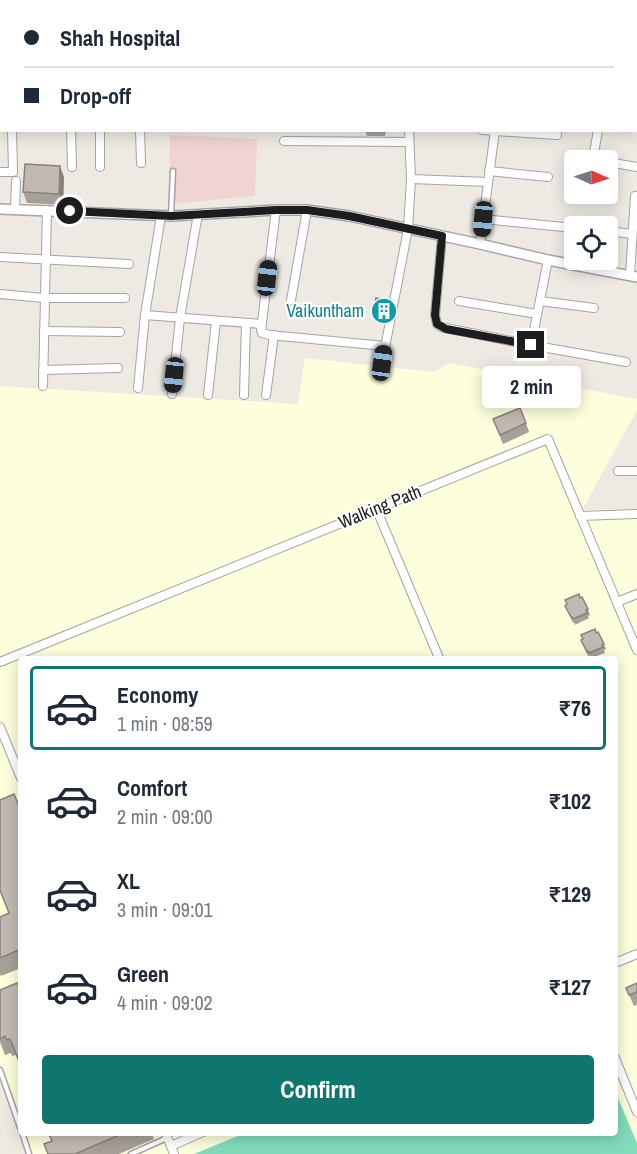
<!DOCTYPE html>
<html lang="en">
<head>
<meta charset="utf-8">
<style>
  body { margin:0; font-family:"Archivo Narrow",sans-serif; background:#f6f6f7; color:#1f2937; height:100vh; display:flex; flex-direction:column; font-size:22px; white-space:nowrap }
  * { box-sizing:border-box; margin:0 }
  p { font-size:20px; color:#747a83 }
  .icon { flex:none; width:33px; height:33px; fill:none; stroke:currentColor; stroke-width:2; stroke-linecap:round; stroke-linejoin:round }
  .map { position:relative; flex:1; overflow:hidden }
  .side { position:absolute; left:18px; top:656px; width:600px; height:480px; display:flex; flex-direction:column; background:#fff; border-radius:6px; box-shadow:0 3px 15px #0003 }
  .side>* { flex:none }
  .top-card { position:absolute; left:0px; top:0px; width:638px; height:132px; box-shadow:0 3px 15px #0003; display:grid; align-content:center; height:132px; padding:0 24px; background:#fff }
  .needle { width:39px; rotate:93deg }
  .tools { position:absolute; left:564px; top:150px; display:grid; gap:12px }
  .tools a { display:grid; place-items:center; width:54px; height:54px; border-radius:6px; background:#fff; box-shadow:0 3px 15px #0003; font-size:30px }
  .end { position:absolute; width:27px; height:27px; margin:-14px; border:8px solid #1d1d1d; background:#fff; box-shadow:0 0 0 3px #fff }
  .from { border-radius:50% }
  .bubble { position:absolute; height:42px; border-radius:6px; background:#fff; box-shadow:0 3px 15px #0003; font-size:20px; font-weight:700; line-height:42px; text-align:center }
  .car { position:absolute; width:18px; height:36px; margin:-18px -9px; border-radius:8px; box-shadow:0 0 4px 2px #0007; background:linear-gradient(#222 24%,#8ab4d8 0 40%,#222 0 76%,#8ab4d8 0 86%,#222 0) }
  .top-card b { display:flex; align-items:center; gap:21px; height:57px; font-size:22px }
  .top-card b+b { border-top:2px solid #e0e1e3 }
  .top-card i { width:15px; height:15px; background:#1f2937 }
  ul { padding:10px 0 0; list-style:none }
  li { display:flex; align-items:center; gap:18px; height:84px; margin:0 12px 9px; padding:0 12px; border:3px solid transparent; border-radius:6px }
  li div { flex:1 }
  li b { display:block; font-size:22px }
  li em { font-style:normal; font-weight:700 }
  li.on { border-color:#0f766e }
  li>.icon { width:54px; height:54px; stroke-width:1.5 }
  .primary-button { display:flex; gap:12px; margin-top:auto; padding:12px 24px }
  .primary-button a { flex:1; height:69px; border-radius:6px; background:#0f766e; color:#fff; font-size:24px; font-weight:700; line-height:69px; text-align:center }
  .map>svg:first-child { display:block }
  .commercial { fill:#efd4d2 }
  .education { fill:#fdfedb }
  .pitch { fill:#82dcbb }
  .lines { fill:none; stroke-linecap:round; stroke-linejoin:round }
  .service-casing { stroke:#a4a4a4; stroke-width:7 }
  .minor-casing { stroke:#a4a4a4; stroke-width:10 }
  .tertiary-casing { stroke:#a4a4a4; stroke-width:12 }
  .service { stroke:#fff; stroke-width:4 }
  .minor { stroke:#fff; stroke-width:8 }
  .tertiary { stroke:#fff; stroke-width:9 }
  .wall { fill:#a7a099 }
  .shaded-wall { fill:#88827d }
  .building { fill:#c2bab2; stroke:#88827d; stroke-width:1.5 }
  .route { stroke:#1d1d1d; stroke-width:8 }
  .labels { text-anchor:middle; stroke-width:4.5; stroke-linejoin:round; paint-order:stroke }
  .culture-label { font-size:18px; fill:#0d838f; stroke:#fff; text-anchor:end }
  .street-label { font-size:18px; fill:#1d1d1d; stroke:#fff }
</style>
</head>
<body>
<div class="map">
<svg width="637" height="1154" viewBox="0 0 637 1154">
  <rect width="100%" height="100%" fill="#eeeae3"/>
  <path class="commercial" d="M170 135 257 139 255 196 169 204Z"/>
  <path class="education" d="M305 358 433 372 450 363 637 399V410L582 510 637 509V1154H29L23 1133 615 1132V658H21V1125L13 1095 0 1074V386L298 404Z"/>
  <path class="pitch" d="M615 1091 637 1143V1154H194L245 1133 615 1132Z"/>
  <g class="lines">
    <g class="service-casing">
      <g id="service">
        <path d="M171 215 173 171"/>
        <path d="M0 1070 21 1130"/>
        <path d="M22 1132 29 1154"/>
        <path d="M131 1154 167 1138"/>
      </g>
    </g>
    <g class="minor-casing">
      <g id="minor">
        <path d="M16 0V2"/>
        <path d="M69 0V2"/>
        <path d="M157 0V2"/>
        <path d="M411 2V0"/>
        <path d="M636 18H637"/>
        <path d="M0 49H2"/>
        <path d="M636 66H637"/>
        <path d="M0 113H2"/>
        <path d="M636 117H637"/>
        <path d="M71 130 72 167"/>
        <path d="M100 130V167"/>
        <path d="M140 130 141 163"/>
        <path d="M482 130 557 135"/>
        <path d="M598 130 594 153 595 157 603 160"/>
        <path d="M284 141 409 142"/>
        <path d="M608 162 637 167"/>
        <path d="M489 171 548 177"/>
        <path d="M0 172H13L12 130"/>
        <path d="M411 179 488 182"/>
        <path d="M15 209 16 181"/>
        <path d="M276 210 261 330 262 333 270 335 385 346"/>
        <path d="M483 219 574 228"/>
        <path d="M608 231 632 234"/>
        <path d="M442 236 435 315 437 324 441 327 531 345 626 362"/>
        <path d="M480 244 495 130"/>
        <path d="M0 257 129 264"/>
        <path d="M630 275 635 196"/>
        <path d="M0 294 44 298H125"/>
        <path d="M291 300 307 210"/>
        <path d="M459 301 537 314"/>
        <path d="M540 301 594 308"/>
        <path d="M145 315 261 324"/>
        <path d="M44 331 120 332"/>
        <path d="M531 345 548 260"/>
        <path d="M382 363 408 229 411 179 409 130"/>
        <path d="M43 370 118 368"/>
        <path d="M43 386 47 210"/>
        <path d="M138 388 145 315 161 216"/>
        <path d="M172 394 180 318 198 214"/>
        <path d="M208 395 216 321"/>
        <path d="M244 395 246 323"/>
        <path d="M266 395 274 335"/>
        <path d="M618 471H637"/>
        <path d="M376 508 439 658"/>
        <path d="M580 516 637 514"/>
        <path d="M617 602 637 594"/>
        <path d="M0 662 548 439 637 650"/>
        <path d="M0 727 21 778"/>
        <path d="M615 963 637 954"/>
        <path d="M615 1058 637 1112"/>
        <path d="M165 1132 171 1146"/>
        <path d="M174 1154 171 1146 203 1132"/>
      </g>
    </g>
    <g class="tertiary-casing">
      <path id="tertiary" d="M0 209 171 216 276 210H307L349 216 480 244 548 260 637 277"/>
    </g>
    <use href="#service" class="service"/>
    <use href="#minor" class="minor"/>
    <use href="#tertiary" class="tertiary"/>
  </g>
  <g class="wall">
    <path d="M183 130H234V131Z"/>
    <path d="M365 130H386L385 136H367Z"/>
    <path d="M64 177 63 205 27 203 23 192Z"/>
    <path d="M385 300 387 306 385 317 376 315 374 310Z"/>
    <path d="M493 419 526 423 529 432 503 444Z"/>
    <path d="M580 598 588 609 590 615 588 616 589 618 575 625 574 622 573 623 565 606Z"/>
    <path d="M596 633 604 644 606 649 604 650 605 653 591 658 590 657 589 658 581 640Z"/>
    <path d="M0 800 21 811V968L1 976 0 974V917L9 913 0 892Z"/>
    <path d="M637 983V1005L634 1006 626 988Z"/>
    <path d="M21 988V1067L16 1055 12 1056 11 1053 5 1055 0 1042V990Z"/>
    <path d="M48 1132H151L154 1139 119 1154H48L51 1141Z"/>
  </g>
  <g class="shaded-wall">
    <path d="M60 166 64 177 63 205 59 194Z"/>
    <path d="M385 300 387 306 385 317 383 311Z"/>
  </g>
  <g class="building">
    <path d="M25 164 60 166 59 194 23 192Z"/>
    <path d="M376 298 385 300 383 311 374 310Z"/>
    <path d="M520 408 526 423 500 435 493 419Z"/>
    <path d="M579 594 580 598 582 597 588 609 586 610 587 613 573 619 572 617H571L565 606 567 604 565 600Z"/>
    <path d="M595 629 596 633 598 632 604 644 602 645 603 647 589 653 588 651 587 652 581 640 583 639 581 635Z"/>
    <path d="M14 794 21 811V949L0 958V917L9 913 0 890V800Z"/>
    <path d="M17 983 20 989 21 988V1066L10 1039 7 1040 5 1036 0 1039V990Z"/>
    <path d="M637 983V992L629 995 626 988Z"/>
    <path d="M48 1132H126L75 1154H48L44 1144 52 1141Z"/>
  </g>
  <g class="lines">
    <path class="route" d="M70 211 171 216 276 210H307L349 216 442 236 435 315 437 324 446 329 531 345"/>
  </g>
  <defs>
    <g id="building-disc" transform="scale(1.35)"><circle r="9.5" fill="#0f9aa8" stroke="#fff"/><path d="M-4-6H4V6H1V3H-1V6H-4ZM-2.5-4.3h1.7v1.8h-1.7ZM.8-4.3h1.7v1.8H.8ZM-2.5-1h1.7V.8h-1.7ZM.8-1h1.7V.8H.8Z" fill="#fff"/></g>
  </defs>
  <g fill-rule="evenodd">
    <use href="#building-disc" x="384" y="311"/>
  </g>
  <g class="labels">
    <g class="culture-label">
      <text x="364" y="317">Vaikuntham</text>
    </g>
    <g class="street-label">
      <text transform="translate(380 507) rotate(-22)" y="6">Walking Path</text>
    </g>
  </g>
</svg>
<div class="tools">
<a><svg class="needle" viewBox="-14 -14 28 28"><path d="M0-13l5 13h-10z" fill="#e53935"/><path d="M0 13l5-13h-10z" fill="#747a83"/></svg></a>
<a><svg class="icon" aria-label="locate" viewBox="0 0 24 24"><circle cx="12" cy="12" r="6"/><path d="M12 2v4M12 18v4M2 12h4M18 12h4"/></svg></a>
</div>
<i class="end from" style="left:70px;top:211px"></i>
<i class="end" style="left:531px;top:345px"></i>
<div class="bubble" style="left:482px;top:366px;width:99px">2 min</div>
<i class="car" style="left:483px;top:219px;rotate:185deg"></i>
<i class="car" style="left:267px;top:278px;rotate:7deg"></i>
<i class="car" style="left:382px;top:363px;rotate:8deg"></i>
<i class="car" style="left:174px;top:375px;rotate:186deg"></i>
<div class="top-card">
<b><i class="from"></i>Shah Hospital</b>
<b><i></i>Drop-off</b>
</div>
<section class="side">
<ul>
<li class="on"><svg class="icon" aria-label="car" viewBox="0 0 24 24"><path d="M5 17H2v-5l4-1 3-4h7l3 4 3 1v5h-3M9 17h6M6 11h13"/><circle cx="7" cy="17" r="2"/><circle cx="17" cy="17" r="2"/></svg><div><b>Economy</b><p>1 min · 08:59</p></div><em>₹76</em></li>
<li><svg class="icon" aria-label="car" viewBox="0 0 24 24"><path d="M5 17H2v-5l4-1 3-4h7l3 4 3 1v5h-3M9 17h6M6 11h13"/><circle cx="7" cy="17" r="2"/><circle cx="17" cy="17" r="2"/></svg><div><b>Comfort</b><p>2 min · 09:00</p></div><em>₹102</em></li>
<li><svg class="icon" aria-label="car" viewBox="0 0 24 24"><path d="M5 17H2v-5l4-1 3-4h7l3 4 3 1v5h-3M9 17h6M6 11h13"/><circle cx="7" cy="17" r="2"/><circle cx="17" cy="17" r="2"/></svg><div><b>XL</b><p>3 min · 09:01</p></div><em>₹129</em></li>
<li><svg class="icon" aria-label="car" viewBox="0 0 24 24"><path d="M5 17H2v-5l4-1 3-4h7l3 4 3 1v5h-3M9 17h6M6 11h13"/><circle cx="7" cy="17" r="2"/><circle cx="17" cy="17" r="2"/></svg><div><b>Green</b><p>4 min · 09:02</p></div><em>₹127</em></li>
</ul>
<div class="primary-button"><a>Confirm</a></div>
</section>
</div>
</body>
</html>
